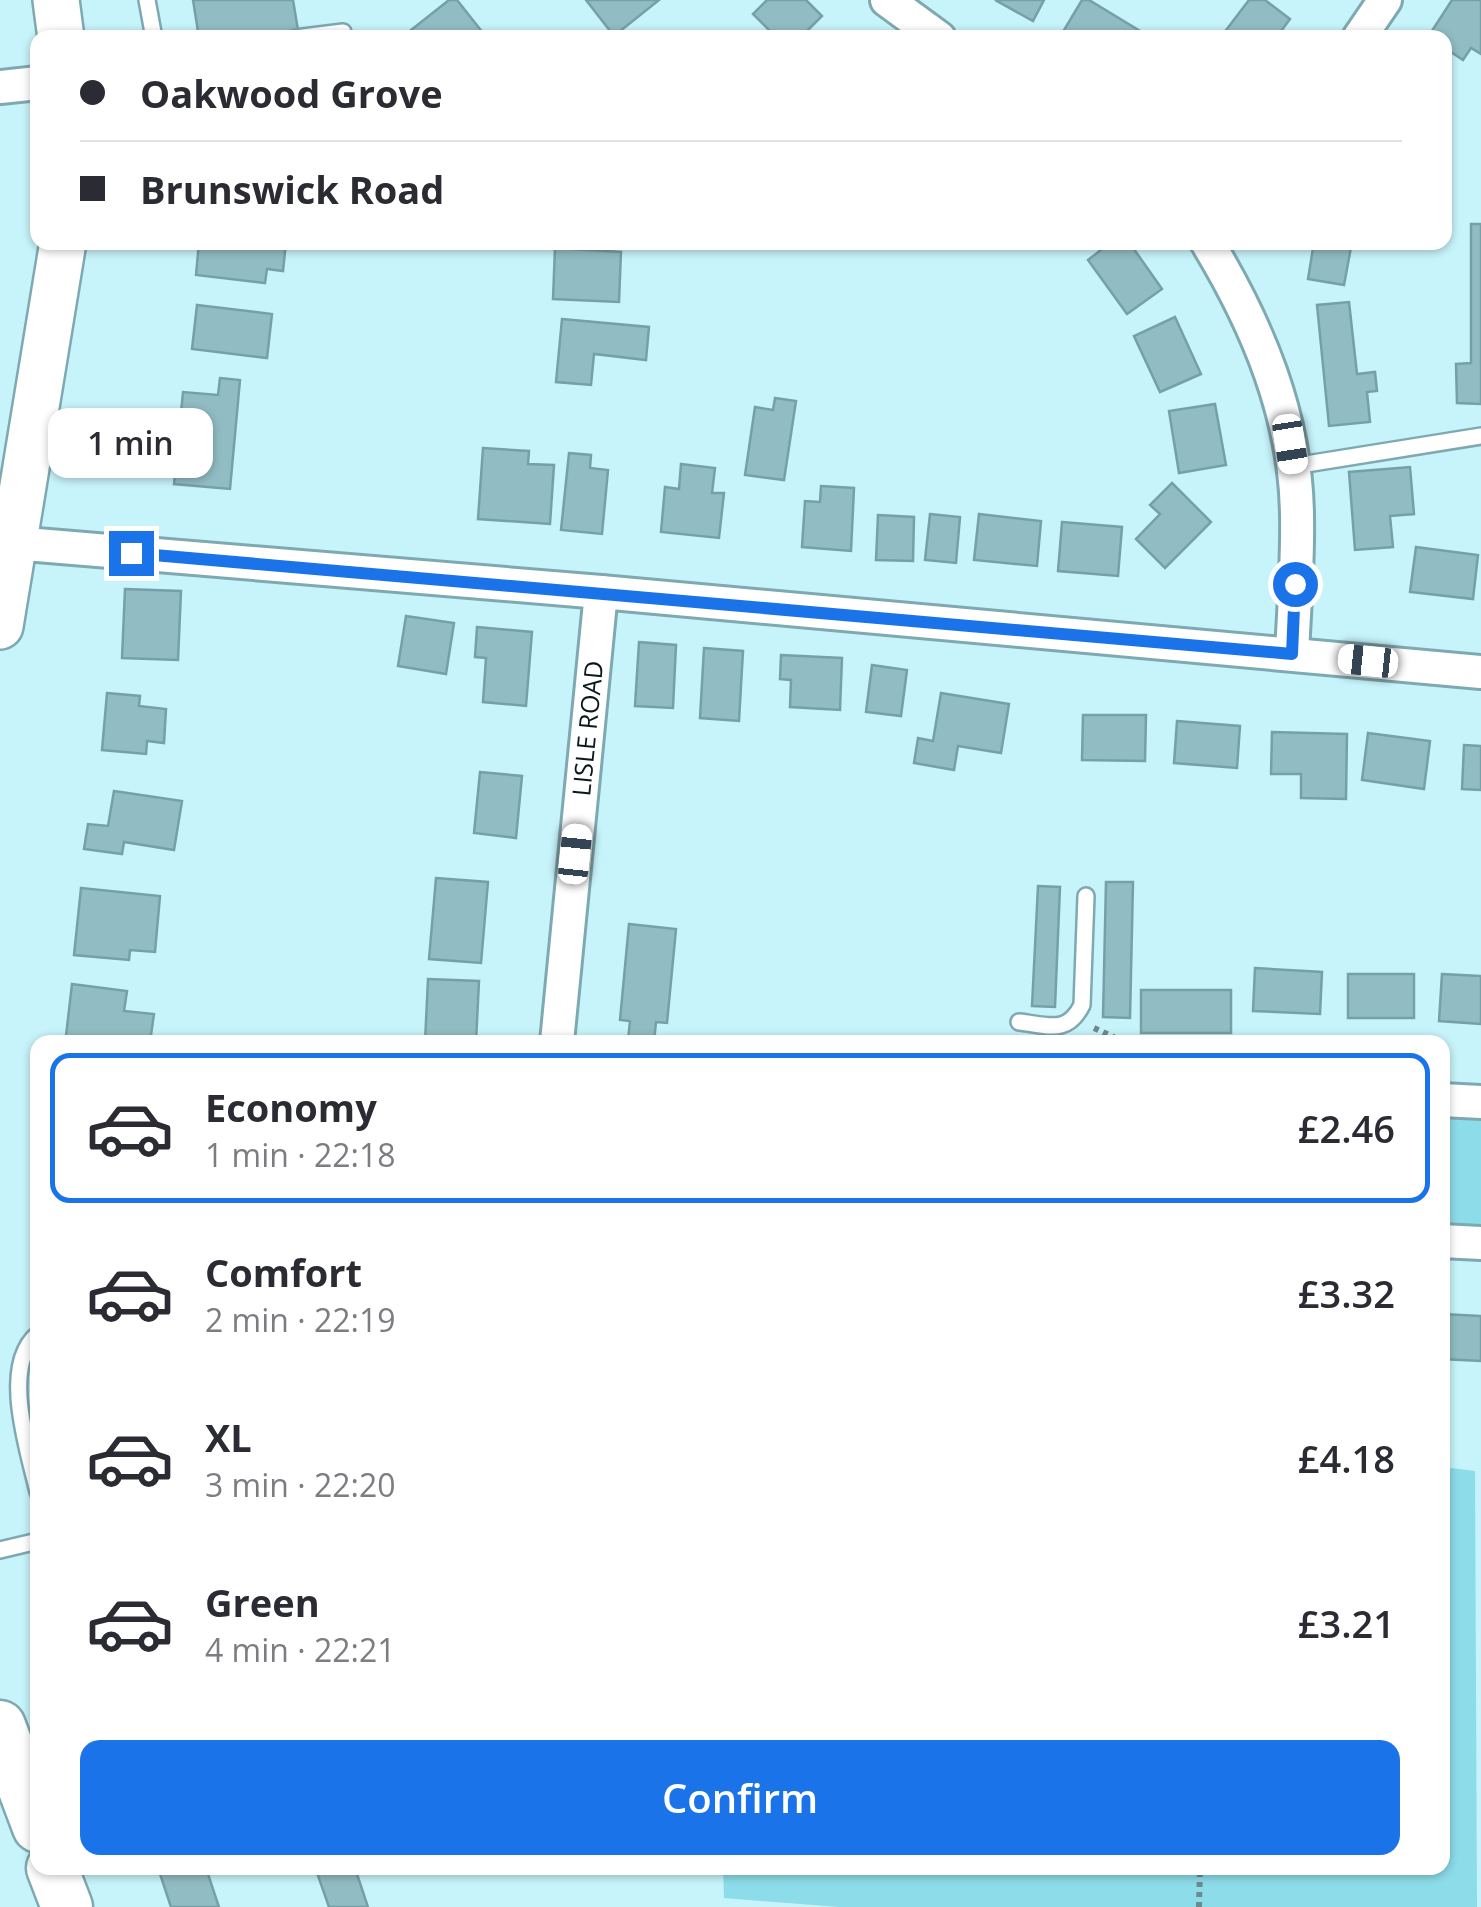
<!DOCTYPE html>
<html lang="en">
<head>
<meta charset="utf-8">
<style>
  body { margin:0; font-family:"Open Sans",sans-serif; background:#f7f7f7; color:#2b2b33; height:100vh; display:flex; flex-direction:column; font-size:38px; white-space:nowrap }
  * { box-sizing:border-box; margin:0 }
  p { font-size:32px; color:#7c7c81 }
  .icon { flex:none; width:55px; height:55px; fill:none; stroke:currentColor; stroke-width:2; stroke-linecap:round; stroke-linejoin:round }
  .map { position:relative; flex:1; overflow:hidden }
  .drawer { position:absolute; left:30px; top:1035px; width:1420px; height:840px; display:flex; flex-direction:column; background:#fff; border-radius:20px; box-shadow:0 2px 8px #0004 }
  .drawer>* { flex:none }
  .top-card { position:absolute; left:30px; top:30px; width:1422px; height:220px; border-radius:20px; box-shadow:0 2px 8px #0004; display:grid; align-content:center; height:220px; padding:0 50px; background:#fff }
  .end { position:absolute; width:45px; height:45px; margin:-22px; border:12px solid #1a73e8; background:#fff; box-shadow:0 0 0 5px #fff }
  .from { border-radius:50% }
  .bubble { position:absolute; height:70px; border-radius:20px; background:#fff; box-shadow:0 2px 8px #0004; font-size:32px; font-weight:600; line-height:70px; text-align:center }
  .car { position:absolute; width:30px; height:60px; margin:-30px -15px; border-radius:12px; box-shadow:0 0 8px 2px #0007; background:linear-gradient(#fff 24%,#345 0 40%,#fff 0 76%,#345 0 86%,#fff 0) }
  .top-card b { display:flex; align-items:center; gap:35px; height:95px; font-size:38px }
  .top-card b+b { border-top:2px solid #e1e1e2 }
  .top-card i { width:25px; height:25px; background:#2b2b33 }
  ul { padding:18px 0 0; list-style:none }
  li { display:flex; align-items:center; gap:30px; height:150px; margin:0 20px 15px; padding:0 30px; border:5px solid transparent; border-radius:20px }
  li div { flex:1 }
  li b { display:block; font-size:38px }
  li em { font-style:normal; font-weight:600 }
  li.selected { border-color:#1a73e8 }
  li>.icon { width:90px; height:90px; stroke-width:1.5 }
  .button { display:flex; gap:20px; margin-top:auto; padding:20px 50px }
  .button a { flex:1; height:115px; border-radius:20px; background:#1a73e8; color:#fff; font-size:40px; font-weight:600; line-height:115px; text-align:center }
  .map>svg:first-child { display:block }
  .green { fill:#8cdce9 }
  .building { fill:#91bcc3; stroke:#76a0a7; stroke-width:2.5 }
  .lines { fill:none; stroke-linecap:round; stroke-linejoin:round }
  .lane-casing { stroke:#7fa9b0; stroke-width:20 }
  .street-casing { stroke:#7fa9b0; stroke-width:38 }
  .secondary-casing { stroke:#7fa9b0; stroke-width:50 }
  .primary-casing { stroke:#7fa9b0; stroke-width:55 }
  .path { stroke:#6c8b90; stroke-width:6; stroke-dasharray:5 5; stroke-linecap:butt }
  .lane { stroke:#fff; stroke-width:15 }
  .street { stroke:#fff; stroke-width:32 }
  .secondary { stroke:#fff; stroke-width:45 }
  .primary { stroke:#fff; stroke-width:50 }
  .route { stroke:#1a73e8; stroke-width:12 }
  .labels { text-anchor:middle; stroke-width:10; stroke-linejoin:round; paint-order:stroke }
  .street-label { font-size:25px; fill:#08181b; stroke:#c7f3fa }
</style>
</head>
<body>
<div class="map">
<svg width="1481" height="1907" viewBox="0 0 1481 1907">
  <rect width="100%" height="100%" fill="#c7f3fa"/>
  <g class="green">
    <path d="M1442 1111 1481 1112V1228L1443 1226Z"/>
    <path d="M1443 1467 1475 1471 1477 1907H839L724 1898 723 1868H1442Z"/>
  </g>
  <g class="building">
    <path d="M193 0H293L298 30 256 38H199Z"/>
    <path d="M449 0H457L487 38H401Z"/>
    <path d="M586 0H659L614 36Z"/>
    <path d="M767 0H806L822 16 800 38H777L753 14Z"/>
    <path d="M995 0H1044L1033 21Z"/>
    <path d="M1082 0H1089L1140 31 1136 38 1061 35Z"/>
    <path d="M1249 0H1265L1290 19 1276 38H1220Z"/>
    <path d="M1452 0H1481V54L1471 48 1463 60 1445 48V38L1428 37Z"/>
    <path d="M1471 224H1481V404L1457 403 1456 364 1471 363Z"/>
    <path d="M199 242H286L283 271 267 269 265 283 196 275Z"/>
    <path d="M1111 242H1129L1162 289 1127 314 1088 260Z"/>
    <path d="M1314 242H1352L1344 285 1308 279Z"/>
    <path d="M555 248 621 252 619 302 553 299Z"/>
    <path d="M1349 302 1357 374 1375 372 1377 391 1367 392 1370 422 1329 426 1317 305Z"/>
    <path d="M197 305 272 314 267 358 192 349Z"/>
    <path d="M1175 317 1201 374 1160 392 1134 336Z"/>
    <path d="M562 319 649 327 646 360 594 354 591 385 556 382Z"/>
    <path d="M220 378 240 380 230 489 174 484 183 392 218 395Z"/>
    <path d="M775 398 796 401 784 480 745 475 755 407 773 410Z"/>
    <path d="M1215 404 1226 465 1179 473 1169 411Z"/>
    <path d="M483 448 529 451 528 464 554 465 550 524 478 519Z"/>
    <path d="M569 453 591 455 590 468 608 470 602 534 561 530Z"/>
    <path d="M681 464 715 468 712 493H724L719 538 661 532 665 487 679 489Z"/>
    <path d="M1410 467 1414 514 1390 516 1393 547 1355 550 1349 472Z"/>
    <path d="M1172 483 1211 522 1165 568 1136 539 1160 514 1150 505Z"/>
    <path d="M821 486 854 488 851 551 802 547 805 501 820 502Z"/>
    <path d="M930 514 960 517 956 563 925 560Z"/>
    <path d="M979 514 1041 521 1037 566 974 560Z"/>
    <path d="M878 515 914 517 913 561 876 560Z"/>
    <path d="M1062 522 1122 527 1118 576 1058 571Z"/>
    <path d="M1416 547 1478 555 1473 599 1410 592Z"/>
    <path d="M125 589 181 591 178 660 122 658Z"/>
    <path d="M406 616 454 623 446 674 398 666Z"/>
    <path d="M477 627 532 632 526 706 483 702 486 658 475 657Z"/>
    <path d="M639 642 676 645 673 708 635 706Z"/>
    <path d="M704 648 743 651 739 721 700 718Z"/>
    <path d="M781 655 842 658 840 710 790 707 791 680 780 679Z"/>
    <path d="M872 665 907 670 901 716 866 712Z"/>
    <path d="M107 693 140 696 139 706 166 709 164 743 147 741 146 754 102 750Z"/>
    <path d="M941 693 1009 704 1001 753 958 746 954 770 914 763 918 738 933 741Z"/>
    <path d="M1083 715H1146L1145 761 1082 760Z"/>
    <path d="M1177 721 1240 726 1237 768 1174 763Z"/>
    <path d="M1272 732 1347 734 1346 799 1301 798V774H1271Z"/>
    <path d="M1368 733 1430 741 1424 789 1362 780Z"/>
    <path d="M1464 745 1481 746V790L1462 789Z"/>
    <path d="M480 772 522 776 516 838 474 833Z"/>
    <path d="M114 791 182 801 174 850 124 842 122 854 84 849 88 824 108 826Z"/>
    <path d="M436 878 488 882 481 963 429 959Z"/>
    <path d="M1106 882H1133L1130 1018 1103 1017Z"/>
    <path d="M1038 886 1060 887 1055 1007 1032 1006Z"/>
    <path d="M81 888 160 896 155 952 130 950 129 960 74 955Z"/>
    <path d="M629 924 676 929 667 1023 656 1022 654 1042 628 1040 630 1021 620 1020Z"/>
    <path d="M1255 968 1322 972 1320 1014 1253 1011Z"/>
    <rect x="1348" y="974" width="66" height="44"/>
    <path d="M1442 974 1481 976V1024L1439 1021Z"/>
    <path d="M428 979 479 981 476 1042H425Z"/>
    <path d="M72 984 127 991 124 1011 154 1014 150 1042 66 1036Z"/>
    <rect x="1141" y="990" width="90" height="43"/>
    <path d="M1442 1314 1481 1316V1361L1442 1359Z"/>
    <path d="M158 1868H206L219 1907H171Z"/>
    <path d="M324 1868H355L368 1907H329L316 1870Z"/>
  </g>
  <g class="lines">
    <g class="lane-casing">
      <g id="lane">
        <path d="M147 0 154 38"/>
        <path d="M295 38 343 32"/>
        <path d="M1294 466 1481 436"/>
        <path d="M1019 1022C1048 1025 1067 1035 1082 1005L1086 896"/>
        <path d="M38 1334C0 1365 28 1449 38 1492"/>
        <path d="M0 1550 38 1541"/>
      </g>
    </g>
    <g class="street-casing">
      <g id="street">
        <path d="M887 0 939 38"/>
        <path d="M1359 38 1385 0"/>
        <path d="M0 87 38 83"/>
        <path d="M1207 242C1258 326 1296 417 1297 516 1298 562 1294 608 1292 654"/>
        <path d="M13 543 601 592 1481 672"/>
        <path id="s1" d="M557 1042 601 592"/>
        <path d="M1442 1100 1481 1102"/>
        <path d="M1442 1241 1481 1243"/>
      </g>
    </g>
    <g class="secondary-casing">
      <g id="secondary">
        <path d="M56 0 61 38"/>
        <path d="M0 626 63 242"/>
      </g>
    </g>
    <g class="primary-casing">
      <g id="primary">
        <path d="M0 1726 38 1827"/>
        <path d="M52 1868 67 1907"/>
      </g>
    </g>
    <g class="path">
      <path d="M1094 1028 1124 1042"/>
      <path d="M1199 1907 1200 1868"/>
    </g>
    <use href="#lane" class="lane"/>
    <use href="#street" class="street"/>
    <use href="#secondary" class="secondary"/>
    <use href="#primary" class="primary"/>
  </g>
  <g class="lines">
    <path class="route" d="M131 553 1292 654 1295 584"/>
  </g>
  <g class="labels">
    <g class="street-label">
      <text dy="9" stroke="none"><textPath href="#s1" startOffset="315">LISLE ROAD</textPath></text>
    </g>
  </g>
</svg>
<i class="end from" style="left:1295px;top:584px"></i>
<i class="end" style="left:131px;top:553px"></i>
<div class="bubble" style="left:48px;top:408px;width:165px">1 min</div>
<i class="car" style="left:1290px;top:444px;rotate:171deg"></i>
<i class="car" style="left:1368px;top:661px;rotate:276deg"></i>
<i class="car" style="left:575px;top:854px;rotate:6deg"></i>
<div class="top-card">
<b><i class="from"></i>Oakwood Grove</b>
<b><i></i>Brunswick Road</b>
</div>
<section class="drawer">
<ul>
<li class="selected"><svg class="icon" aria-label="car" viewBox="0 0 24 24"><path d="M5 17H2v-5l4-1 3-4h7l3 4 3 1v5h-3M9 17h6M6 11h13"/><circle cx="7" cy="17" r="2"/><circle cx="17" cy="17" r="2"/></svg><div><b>Economy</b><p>1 min · 22:18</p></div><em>£2.46</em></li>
<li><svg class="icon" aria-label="car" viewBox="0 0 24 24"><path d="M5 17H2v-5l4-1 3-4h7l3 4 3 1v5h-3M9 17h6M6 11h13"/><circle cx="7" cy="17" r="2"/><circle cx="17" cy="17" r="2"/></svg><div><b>Comfort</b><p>2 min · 22:19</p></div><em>£3.32</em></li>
<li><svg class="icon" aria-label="car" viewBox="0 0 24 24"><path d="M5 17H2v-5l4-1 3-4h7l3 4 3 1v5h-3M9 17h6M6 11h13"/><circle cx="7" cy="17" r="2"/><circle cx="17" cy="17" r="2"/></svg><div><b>XL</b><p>3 min · 22:20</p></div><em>£4.18</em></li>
<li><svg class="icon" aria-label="car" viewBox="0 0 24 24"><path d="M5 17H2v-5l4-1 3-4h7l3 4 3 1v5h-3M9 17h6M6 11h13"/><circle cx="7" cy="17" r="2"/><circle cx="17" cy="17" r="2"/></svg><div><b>Green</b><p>4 min · 22:21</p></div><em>£3.21</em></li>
</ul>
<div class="button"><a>Confirm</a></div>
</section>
</div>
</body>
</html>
